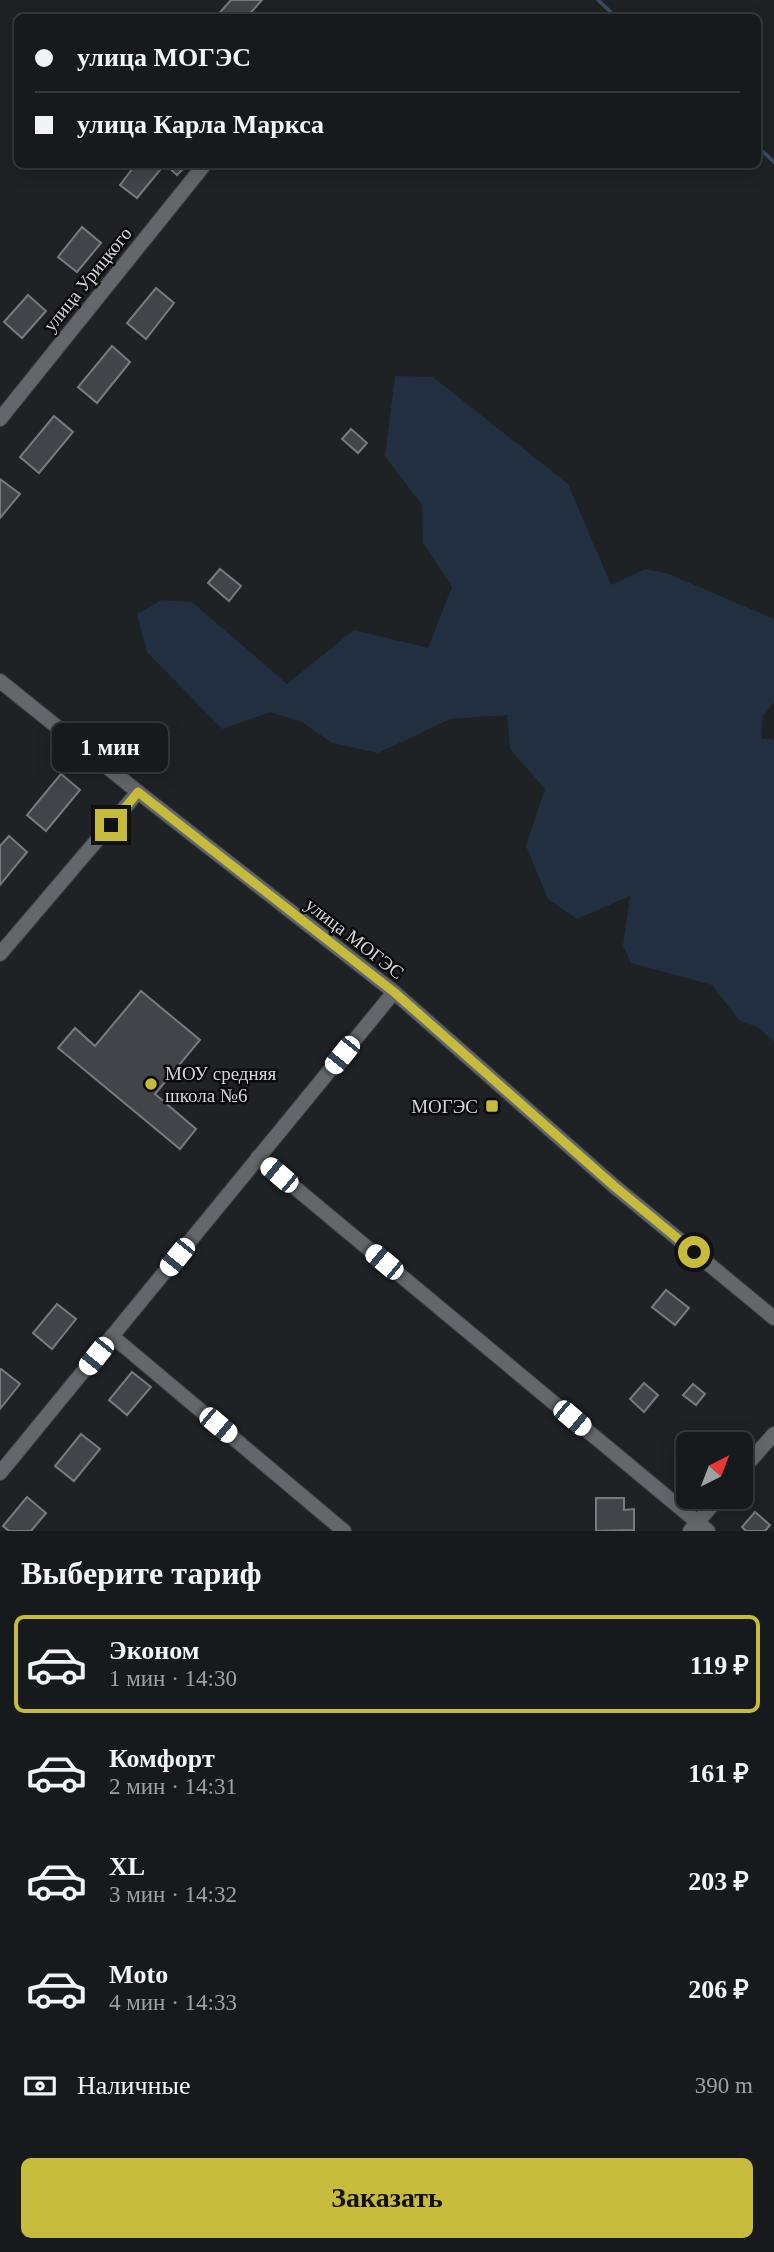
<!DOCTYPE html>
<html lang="ru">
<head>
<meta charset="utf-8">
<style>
  body { margin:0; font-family:Georgia,serif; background:#242729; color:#f1f3f6; height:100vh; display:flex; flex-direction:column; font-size:26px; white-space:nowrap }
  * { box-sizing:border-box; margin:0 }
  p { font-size:23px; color:#9ea1a3 }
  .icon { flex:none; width:38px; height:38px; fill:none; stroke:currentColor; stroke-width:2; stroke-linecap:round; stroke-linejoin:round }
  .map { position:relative; height:1531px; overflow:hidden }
  .details { display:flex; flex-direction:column; background:#171a1c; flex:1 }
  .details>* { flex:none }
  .top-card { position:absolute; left:14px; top:14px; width:747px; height:154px; border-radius:10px; box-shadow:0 4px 18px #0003,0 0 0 2px #36383b; display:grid; align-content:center; height:154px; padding:0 21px; background:#171a1c }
  .needle { width:46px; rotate:42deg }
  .tools { position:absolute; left:676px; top:1432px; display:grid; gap:14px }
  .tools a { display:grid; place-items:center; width:77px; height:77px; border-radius:10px; background:#171a1c; box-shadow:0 4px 18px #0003,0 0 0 2px #36383b; font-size:35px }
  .end { position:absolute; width:32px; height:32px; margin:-16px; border:9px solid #c7bb3b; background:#111; box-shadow:0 0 0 4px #111 }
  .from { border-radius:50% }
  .bubble { position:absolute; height:49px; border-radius:10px; background:#171a1c; box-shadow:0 4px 18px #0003,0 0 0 2px #36383b; font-size:23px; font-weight:800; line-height:49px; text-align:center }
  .car { position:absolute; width:21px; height:42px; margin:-21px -10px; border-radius:9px; box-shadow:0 0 5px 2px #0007; background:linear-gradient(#fff 24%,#345 0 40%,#fff 0 76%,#345 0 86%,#fff 0) }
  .top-card b { display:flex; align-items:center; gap:24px; height:66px; font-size:26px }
  .top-card b+b { border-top:2px solid #36383b }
  .top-card i { width:18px; height:18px; background:#f1f3f6 }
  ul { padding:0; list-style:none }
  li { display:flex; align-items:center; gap:21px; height:98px; margin:0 14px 10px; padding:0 7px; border:4px solid transparent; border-radius:10px }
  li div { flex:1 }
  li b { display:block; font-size:26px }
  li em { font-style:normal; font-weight:800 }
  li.on { border-color:#c7bb3b }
  li>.icon { width:63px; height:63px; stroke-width:1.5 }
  h2 { padding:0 21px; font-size:32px; line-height:84px }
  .pay { display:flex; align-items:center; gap:18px; height:77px; padding:0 21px; font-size:26px }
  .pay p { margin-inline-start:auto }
  .action { display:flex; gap:14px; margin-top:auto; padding:14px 21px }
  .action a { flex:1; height:80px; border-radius:10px; background:#c7bb3b; color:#111; font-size:28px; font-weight:800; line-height:80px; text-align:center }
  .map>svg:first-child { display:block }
  .green { fill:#212f41 }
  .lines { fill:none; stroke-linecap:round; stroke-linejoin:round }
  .stream { stroke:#384d66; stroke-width:3.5 }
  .building { fill:#414448; stroke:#777b7f; stroke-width:2 }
  .street-casing { stroke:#3e4043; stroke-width:16 }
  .street { stroke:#63676b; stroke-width:14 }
  .route { stroke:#c7bb3b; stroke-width:9 }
  .poi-dot { fill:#c7bb3b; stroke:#0a0b0d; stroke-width:2.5 }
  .labels { text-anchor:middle; stroke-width:5; stroke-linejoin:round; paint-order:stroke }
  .street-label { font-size:19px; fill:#d3d5d8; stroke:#0a0b0d }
  .poi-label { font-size:19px; fill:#d3d5d8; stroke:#0a0b0d; text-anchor:start }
</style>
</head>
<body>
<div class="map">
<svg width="774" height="1531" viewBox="0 0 774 1531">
  <rect width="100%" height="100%" fill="#1f2225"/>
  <path class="green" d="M395 376 433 377 568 484 611 585 645 569 669 574 774 619V702L763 716 761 738 774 740V1042L759 1028 739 1020 712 985 631 963 623 946 630 896 577 919 548 899 526 846 545 789 510 749 507 715 450 719 378 753 332 743 302 722 270 712 222 729 147 652 137 614 162 600 192 602 287 684 354 630 428 648 452 587 423 543 422 505 385 456Z"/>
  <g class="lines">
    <g class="stream">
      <path d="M598 0 617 18"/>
      <path d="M758 147 774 162"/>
    </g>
  </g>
  <g class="building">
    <path d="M231 0H262L246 18H215Z"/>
    <path d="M136 164H154L160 170 137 198 120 185Z"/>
    <path d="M169 164H182L180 168 182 170 177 175 167 166Z"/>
    <path d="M82 227 101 243 77 272 58 257Z"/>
    <path d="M156 288 174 303 146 339 127 323Z"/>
    <path d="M28 295 46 311 22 338 4 322Z"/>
    <path d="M112 346 130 362 97 403 78 387Z"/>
    <path d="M54 416 73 432 39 473 20 457Z"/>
    <path d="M351 429 367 443 358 453 342 439Z"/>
    <path d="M0 479 20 494 0 518Z"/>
    <path d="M220 569 241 586 229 601 208 583Z"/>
    <path d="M61 774 80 790 46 831 27 815Z"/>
    <path d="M9 836 27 852 0 885V846Z"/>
    <path d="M141 991 200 1040 155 1094 196 1129 180 1149 58 1048 75 1028 95 1046Z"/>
    <path d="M666 1290 689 1308 675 1325 652 1307Z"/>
    <path d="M57 1304 76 1319 52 1349 33 1333Z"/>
    <path d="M1 1369 20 1384 0 1409V1370Z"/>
    <path d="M132 1372 151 1387 127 1415 109 1400Z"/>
    <path d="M644 1383 658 1395 644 1412 630 1399Z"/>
    <path d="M693 1384 705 1394 696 1405 683 1395Z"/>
    <path d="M81 1434 100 1449 74 1481 55 1466Z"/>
    <path d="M27 1497 46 1513 31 1531H9L3 1526Z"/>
    <path d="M596 1498H624V1510L634 1509V1530L596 1531Z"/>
    <path d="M755 1512 770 1525 765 1531H746L742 1527Z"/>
  </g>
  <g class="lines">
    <g class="street-casing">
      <g id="street">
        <path d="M0 419 205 164"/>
        <path d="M0 681 138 792 394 992 614 1186 774 1318"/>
        <path d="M0 954 138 792"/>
        <path d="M258 1157 708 1531"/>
        <path d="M112 1336 344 1531"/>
        <path d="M740 1472 774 1434"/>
        <path d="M0 1473 394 992"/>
        <path d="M690 1531 720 1496"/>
      </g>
    </g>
    <use href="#street" class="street"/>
  </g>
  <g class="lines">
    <path class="route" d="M111 825 138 792 394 992 614 1186 694 1252"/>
  </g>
  <g class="poi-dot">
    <circle cx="151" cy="1084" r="7"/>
    <rect x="485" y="1099" width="14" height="14" rx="3.5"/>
  </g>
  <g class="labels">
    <g class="street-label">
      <text transform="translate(87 279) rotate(-51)" y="7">улица Урицкого</text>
      <text transform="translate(355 938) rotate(38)" y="7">улица МОГЭС</text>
    </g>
    <g class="poi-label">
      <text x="165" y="1080">МОУ средняя<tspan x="165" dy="22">школа №6</tspan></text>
      <text x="478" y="1113" text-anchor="end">МОГЭС</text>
    </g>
  </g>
</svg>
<div class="tools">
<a><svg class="needle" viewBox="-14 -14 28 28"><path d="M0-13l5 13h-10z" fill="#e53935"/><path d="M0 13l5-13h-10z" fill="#9ea1a3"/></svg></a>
</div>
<i class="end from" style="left:694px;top:1252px"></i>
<i class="end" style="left:111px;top:825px"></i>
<div class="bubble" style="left:52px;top:723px;width:116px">1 мин</div>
<i class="car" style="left:342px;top:1055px;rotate:219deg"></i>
<i class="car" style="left:279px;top:1175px;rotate:310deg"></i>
<i class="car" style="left:177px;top:1257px;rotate:219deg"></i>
<i class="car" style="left:384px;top:1262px;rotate:310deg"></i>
<i class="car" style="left:96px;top:1356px;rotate:219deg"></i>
<i class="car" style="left:572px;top:1418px;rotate:130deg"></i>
<i class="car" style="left:218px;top:1425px;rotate:130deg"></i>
<div class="top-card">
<b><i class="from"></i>улица МОГЭС</b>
<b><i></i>улица Карла Маркса</b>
</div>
</div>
<section class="details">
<h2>Выберите тариф</h2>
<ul>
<li class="on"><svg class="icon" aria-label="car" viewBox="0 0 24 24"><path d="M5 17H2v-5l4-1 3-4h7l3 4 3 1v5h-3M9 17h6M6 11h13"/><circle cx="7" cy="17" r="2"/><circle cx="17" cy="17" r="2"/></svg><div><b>Эконом</b><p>1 мин · 14:30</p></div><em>119 ₽</em></li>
<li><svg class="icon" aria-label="car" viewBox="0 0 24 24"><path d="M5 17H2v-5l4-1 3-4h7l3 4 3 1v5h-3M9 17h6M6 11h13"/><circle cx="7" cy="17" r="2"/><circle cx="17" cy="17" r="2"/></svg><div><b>Комфорт</b><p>2 мин · 14:31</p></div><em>161 ₽</em></li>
<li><svg class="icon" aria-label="car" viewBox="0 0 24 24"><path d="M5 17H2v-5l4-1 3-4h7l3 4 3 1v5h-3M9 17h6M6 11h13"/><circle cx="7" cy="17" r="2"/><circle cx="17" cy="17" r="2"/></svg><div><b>XL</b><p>3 мин · 14:32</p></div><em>203 ₽</em></li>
<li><svg class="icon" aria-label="car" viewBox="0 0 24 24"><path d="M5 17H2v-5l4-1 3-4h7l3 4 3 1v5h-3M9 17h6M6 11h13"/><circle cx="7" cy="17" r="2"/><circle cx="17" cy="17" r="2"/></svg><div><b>Moto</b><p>4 мин · 14:33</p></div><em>206 ₽</em></li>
</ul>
<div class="pay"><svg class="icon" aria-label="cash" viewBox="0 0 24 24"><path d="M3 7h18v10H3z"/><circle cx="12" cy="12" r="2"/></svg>Наличные<p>390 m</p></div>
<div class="action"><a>Заказать</a></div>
</section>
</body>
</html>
